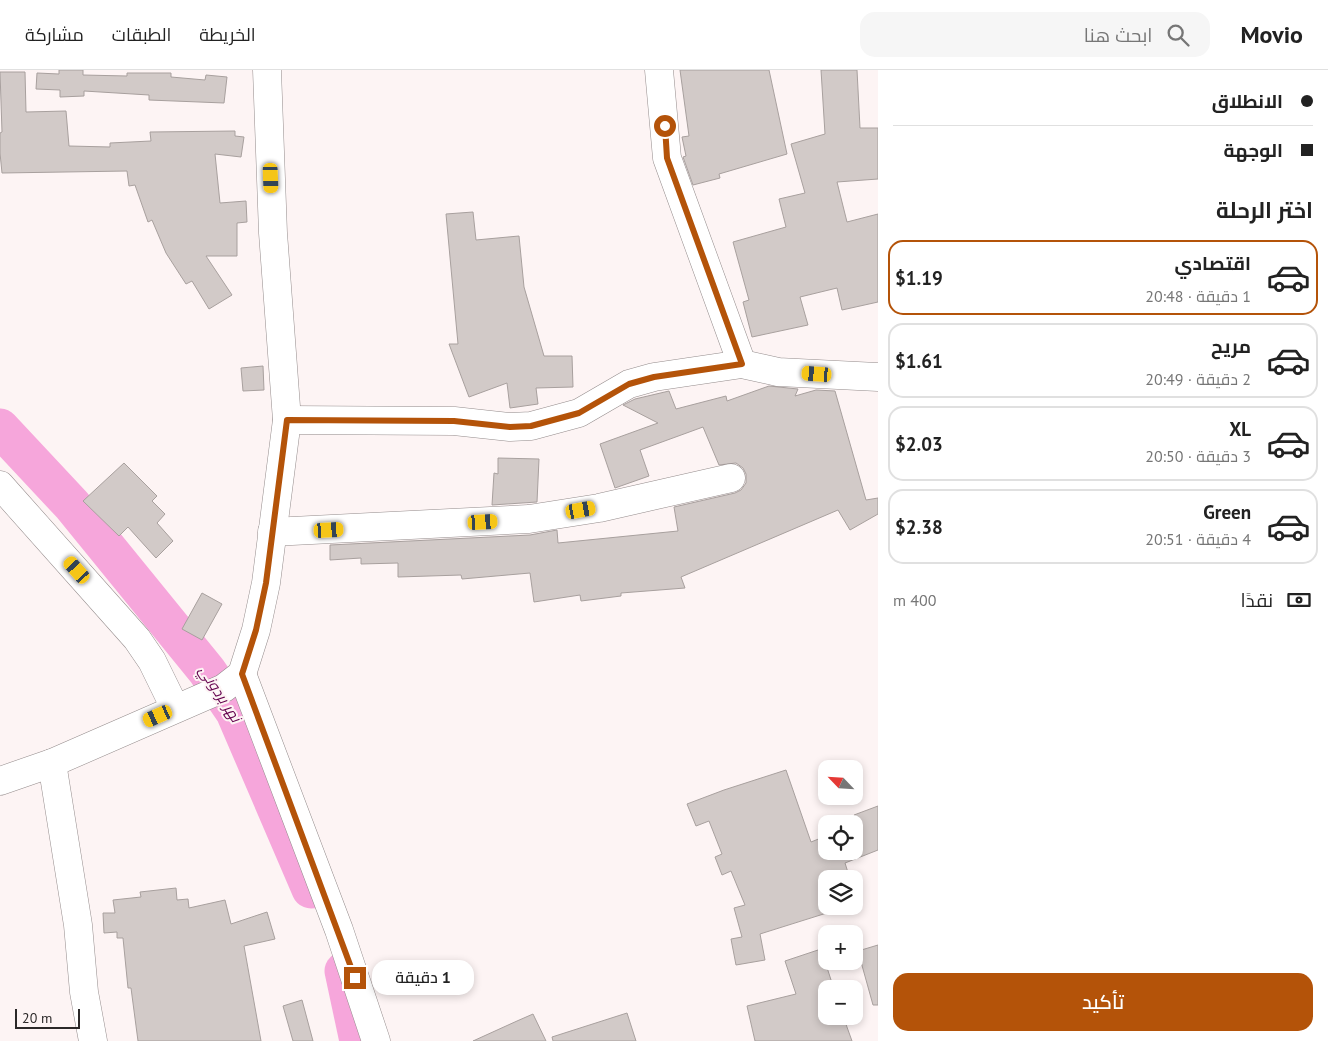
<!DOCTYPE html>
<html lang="ar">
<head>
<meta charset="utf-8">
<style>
  body { margin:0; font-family:"PT Sans",Cairo,sans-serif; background:#f6f6f6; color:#222; direction:rtl; height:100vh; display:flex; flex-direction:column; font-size:19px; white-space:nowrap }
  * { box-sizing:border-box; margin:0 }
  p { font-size:16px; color:#767676 }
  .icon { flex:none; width:28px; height:28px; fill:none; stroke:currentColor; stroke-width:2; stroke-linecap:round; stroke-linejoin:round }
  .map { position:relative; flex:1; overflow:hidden; direction:ltr }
  .panel { display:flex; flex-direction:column; background:#fff; width:450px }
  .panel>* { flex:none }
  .hud { display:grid; align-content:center; height:110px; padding:0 15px; background:#fff }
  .needle { width:32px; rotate:295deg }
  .fabs { position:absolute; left:818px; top:690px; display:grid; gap:10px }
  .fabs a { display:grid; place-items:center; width:45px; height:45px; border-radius:10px; background:#fff; box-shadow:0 2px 8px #0003; font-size:25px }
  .scale { position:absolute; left:15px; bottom:12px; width:65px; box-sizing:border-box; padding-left:5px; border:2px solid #2b2828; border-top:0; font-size:14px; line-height:18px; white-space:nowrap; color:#2b2828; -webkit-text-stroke:4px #fdf4f4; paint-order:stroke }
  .end { position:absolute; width:22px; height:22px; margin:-11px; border:6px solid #b45309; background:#fff; box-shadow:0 0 0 2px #fff }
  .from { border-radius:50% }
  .bubble { position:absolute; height:35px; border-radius:15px; background:#fff; box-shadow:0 2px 8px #0003; font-size:16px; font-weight:600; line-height:35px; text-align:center; direction:rtl }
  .car { position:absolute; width:15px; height:30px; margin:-15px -8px; border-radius:6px; box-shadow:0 0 4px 1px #0007; background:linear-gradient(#f5c518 24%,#345 0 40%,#f5c518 0 76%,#345 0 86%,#f5c518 0) }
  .hud b { display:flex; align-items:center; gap:18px; height:48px; font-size:19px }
  .hud b+b { border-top:1px solid #e0e0e0 }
  .hud i { width:12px; height:12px; background:#222 }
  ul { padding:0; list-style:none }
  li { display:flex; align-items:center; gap:15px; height:75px; margin:0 10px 8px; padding:0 5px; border:2px solid #e0e0e0; border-radius:15px }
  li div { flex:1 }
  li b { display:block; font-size:19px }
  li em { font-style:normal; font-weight:600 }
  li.on { border-color:#b45309 }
  li>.icon { width:45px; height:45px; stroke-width:1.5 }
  h2 { padding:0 15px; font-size:22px; line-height:60px }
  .pay { display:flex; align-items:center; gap:12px; height:55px; padding:0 15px; font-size:19px }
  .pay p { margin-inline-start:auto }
  .action { display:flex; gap:10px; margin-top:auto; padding:10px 15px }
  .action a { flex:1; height:58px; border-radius:15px; background:#b45309; color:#fff; font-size:20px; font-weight:600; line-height:58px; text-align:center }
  header { display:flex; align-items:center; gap:30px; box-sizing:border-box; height:70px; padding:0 25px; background:#fff; border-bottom:1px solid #e0e0e0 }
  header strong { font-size:24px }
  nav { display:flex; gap:28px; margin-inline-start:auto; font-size:18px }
  .search { width:350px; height:45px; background:#f6f6f6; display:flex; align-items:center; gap:12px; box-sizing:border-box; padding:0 18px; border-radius:15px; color:#767676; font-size:19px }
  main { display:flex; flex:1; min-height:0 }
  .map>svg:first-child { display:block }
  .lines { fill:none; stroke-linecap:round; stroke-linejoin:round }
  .river { stroke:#f6a6db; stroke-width:39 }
  .building { fill:#d2cac8; stroke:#a8a09e }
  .minor-casing { stroke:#948c8c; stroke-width:29 }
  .minor { stroke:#fff; stroke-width:28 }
  .route { stroke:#b45309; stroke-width:6 }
  .labels { text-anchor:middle; stroke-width:4; stroke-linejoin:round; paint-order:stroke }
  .water-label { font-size:15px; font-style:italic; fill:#63004d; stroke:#fdf4f4 }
</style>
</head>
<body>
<header>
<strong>Movio</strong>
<div class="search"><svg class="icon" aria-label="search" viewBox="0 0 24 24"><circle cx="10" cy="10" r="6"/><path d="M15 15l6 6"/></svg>ابحث هنا</div>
<nav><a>الخريطة</a><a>الطبقات</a><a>مشاركة</a></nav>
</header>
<main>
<section class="panel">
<div class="hud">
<b><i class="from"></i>الانطلاق</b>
<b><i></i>الوجهة</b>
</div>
<h2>اختر الرحلة</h2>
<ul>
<li class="on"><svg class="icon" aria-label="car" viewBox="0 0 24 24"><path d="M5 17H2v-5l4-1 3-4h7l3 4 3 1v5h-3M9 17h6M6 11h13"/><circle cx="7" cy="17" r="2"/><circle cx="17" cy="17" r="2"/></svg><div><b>اقتصادي</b><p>1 دقيقة · 20:48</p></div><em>$1.19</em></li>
<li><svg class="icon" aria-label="car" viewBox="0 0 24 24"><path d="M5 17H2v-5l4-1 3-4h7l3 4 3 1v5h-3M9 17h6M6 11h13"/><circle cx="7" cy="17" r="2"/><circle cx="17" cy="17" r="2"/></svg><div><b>مريح</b><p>2 دقيقة · 20:49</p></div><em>$1.61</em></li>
<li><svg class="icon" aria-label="car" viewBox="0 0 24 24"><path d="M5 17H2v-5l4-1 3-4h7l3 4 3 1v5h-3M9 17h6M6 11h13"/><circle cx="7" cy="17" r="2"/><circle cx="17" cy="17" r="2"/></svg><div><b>XL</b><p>3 دقيقة · 20:50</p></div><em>$2.03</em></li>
<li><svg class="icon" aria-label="car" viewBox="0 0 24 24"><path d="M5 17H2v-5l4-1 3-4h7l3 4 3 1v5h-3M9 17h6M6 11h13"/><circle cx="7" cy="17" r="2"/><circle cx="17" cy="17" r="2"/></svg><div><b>Green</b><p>4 دقيقة · 20:51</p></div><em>$2.38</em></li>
</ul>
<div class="pay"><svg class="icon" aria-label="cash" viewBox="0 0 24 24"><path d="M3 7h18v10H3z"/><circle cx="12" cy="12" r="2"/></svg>نقدًا<p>400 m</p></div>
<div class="action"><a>تأكيد</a></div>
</section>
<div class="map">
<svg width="878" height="971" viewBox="0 0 878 971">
  <rect width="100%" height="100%" fill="#fdf4f4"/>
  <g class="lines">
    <g class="river">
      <path d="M0 358 72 435 207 601 235 642 311 819"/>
      <path d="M344 901 359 971"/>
    </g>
  </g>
  <g class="building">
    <path d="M59 0H83V5L127 6V3H171V7L205 10 206 5 227 7 224 33 149 30V25L84 21V26L60 27V20L36 19 37 3 59 4Z"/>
    <path d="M680 0H769L787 84 719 104 720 108 693 115 683 87 686 86 682 67 689 66Z"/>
    <path d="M821 0H857L860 58H878V109L837 112 847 152 878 144V232L842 240 837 218 800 227 808 255 752 267 743 232 749 230 733 172 786 157 779 129 805 123 791 74 825 64Z"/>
    <path d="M0 2H25L26 42 66 41 69 76 110 77V73L151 71 150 62 235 61V66L244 67 241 87 215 84 220 133 246 131 247 152 237 153V186H206L232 225 209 239 192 211 186 214 166 183 152 150 148 152 135 115 129 116 127 101 2 103 0 83V63L2 62Z"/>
    <path d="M473 142 476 170 519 166 524 217 544 286H572L573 317 536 318 538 334 510 338 507 313 469 327 449 274H458L446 144Z"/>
    <path d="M263 296 264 320 243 321 241 298Z"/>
    <path d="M769 316 798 319 795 326 816 320 835 321 866 430 878 428V444L850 460 838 440 681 507 685 518 621 523V526L581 531 580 525 534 532 530 503 462 509 461 505 398 507V493L361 494V488L330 490V475L530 465 557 460 558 473 678 461 674 437 735 423 741 420 746 413V404L743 398 736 393 719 395 703 357 640 380 649 406 615 418 600 374 658 353 623 335 635 329 669 321 676 339 726 326 727 331Z"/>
    <path d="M498 388 539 389 537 432 492 435 494 403 498 404Z"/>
    <path d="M124 393 157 426 152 431 165 444 157 453 173 471 156 488 128 457 119 466 83 431Z"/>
    <path d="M202 523 222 534 202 570 182 559Z"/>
    <path d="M786 700 811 772 826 766V781H854V756L858 754 854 745 878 736V780L845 793 850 809H826V836H849L760 864 765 890 736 895 731 869 742 867 734 838 745 835 731 801 722 805 715 787 722 784 709 751 696 756 687 734 724 720Z"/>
    <path d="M176 818 177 830 188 829 189 838 225 830 231 854 267 842 275 869 244 876 261 971H138L131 918H128L123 868H117V862L104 863 103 843H115L113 830 141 827 140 822Z"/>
    <path d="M878 875V935H873L858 881Z"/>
    <path d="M821 879 832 913 826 914V946H843L852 971H755L747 936 796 924 785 891Z"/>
    <path d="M302 930 313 971H293L283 936Z"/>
    <path d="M627 943 636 971H553L552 967Z"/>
    <path d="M533 944 546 971H473L517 951Z"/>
  </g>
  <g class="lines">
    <g class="minor-casing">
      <g id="minor">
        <path d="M659 0 667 88 742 294"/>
        <path d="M287 350 454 351 510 357 531 356 579 343 629 314 654 307 742 294 778 302 878 307"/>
        <path d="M0 415 137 569 152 591 175 638"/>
        <path d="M272 462 529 449 599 438 731 408"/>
        <path d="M242 604 339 860 376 971"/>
        <path d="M52 693 78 855 84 922 93 971"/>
        <path d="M0 711 52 693 224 618 242 604 256 560 266 513 287 350 273 163 267 0"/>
      </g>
    </g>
    <use href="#minor" class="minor"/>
  </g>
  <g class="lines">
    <path class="route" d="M355 908 242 604 256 560 266 513 287 350 454 351 510 357 531 356 579 343 629 314 654 307 742 294 667 88 665 56"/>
  </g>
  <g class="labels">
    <g class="water-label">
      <text transform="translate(220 624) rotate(57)" y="5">نهر بردوني</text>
    </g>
  </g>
</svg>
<div class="fabs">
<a><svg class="needle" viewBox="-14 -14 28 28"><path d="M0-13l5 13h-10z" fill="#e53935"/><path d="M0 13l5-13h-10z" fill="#767676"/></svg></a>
<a><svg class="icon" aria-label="locate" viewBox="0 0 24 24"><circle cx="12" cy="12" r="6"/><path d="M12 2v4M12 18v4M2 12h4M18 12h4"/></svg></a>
<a><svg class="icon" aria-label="layers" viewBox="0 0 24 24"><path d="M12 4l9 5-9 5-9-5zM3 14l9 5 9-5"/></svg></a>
<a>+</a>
<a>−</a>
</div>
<div class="scale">20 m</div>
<i class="end from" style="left:665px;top:56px"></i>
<i class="end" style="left:355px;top:908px"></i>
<div class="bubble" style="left:372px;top:890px;width:102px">1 دقيقة</div>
<i class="car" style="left:271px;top:108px;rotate:178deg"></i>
<i class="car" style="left:817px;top:304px;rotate:274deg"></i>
<i class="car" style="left:581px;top:440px;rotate:80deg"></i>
<i class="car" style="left:483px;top:452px;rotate:87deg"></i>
<i class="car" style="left:329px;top:460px;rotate:87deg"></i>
<i class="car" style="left:77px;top:500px;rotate:318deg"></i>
<i class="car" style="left:158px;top:646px;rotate:246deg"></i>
</div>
</main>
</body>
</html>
